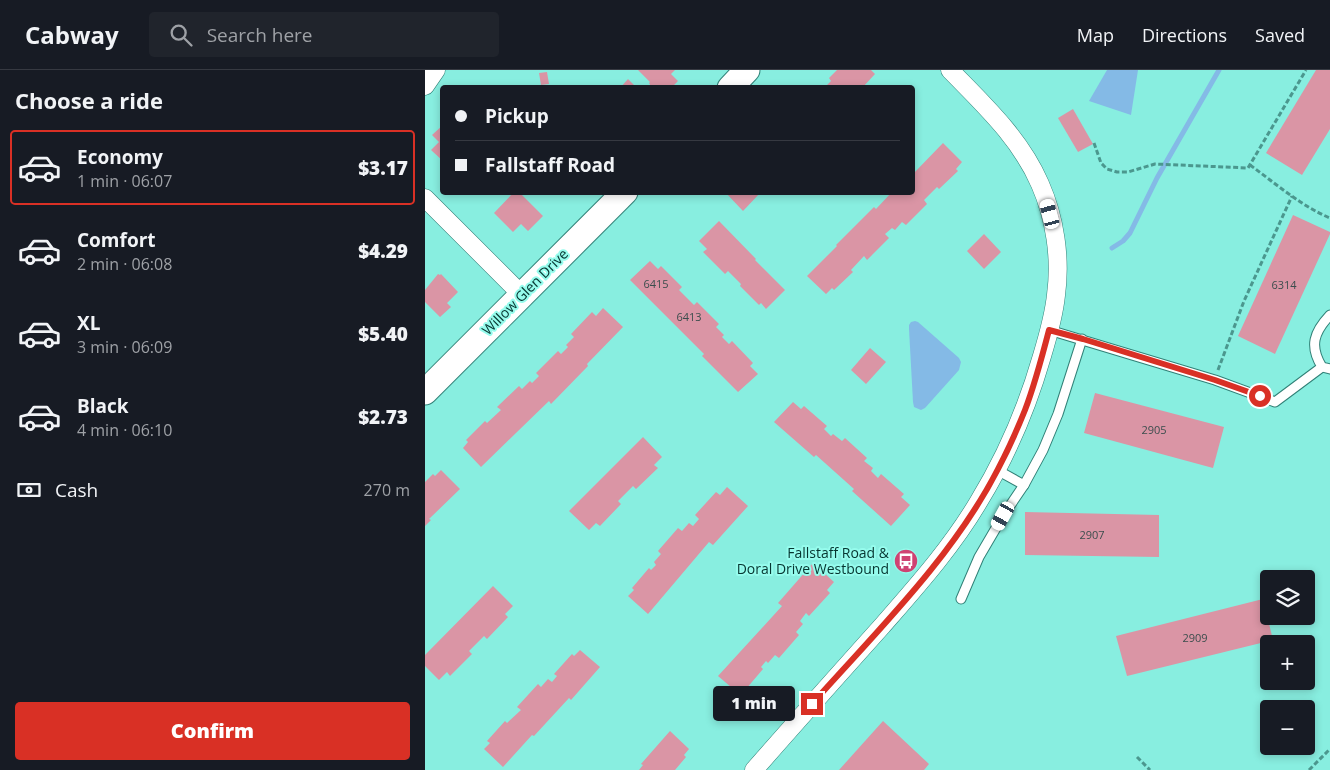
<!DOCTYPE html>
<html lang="en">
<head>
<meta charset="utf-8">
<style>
  body { margin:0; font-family:"Open Sans",sans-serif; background:#20242c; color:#f1f3f6; height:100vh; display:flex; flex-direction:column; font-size:19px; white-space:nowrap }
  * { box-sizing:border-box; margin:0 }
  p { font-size:16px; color:#9ea1a6 }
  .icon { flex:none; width:28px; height:28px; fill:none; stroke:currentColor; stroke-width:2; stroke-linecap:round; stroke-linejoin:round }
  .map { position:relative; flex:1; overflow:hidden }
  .drawer { display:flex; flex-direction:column; background:#171b24; width:425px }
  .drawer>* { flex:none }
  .banner { position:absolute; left:15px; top:15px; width:475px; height:110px; border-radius:5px; box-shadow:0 2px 8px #0003; display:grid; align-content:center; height:110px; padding:0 15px; background:#171b24 }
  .fabs { position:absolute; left:835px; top:500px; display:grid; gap:10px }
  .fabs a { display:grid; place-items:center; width:55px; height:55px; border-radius:5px; background:#171b24; box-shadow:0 2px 8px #0003; font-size:25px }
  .end { position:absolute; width:22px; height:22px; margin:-11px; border:6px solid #d93025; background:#fff; box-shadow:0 0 0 2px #fff }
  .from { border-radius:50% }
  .bubble { position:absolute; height:35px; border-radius:5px; background:#171b24; box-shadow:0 2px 8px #0003; font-size:16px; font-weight:800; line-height:35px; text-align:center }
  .car { position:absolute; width:15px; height:30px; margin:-15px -8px; border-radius:6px; box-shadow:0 0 4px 1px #0007; background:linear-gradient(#fff 24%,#345 0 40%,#fff 0 76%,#345 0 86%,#fff 0) }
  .banner b { display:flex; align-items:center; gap:18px; height:48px; font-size:19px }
  .banner b+b { border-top:1px solid #363941 }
  .banner i { width:12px; height:12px; background:#f1f3f6 }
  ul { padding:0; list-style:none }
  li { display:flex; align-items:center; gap:15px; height:75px; margin:0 10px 8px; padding:0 5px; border:2px solid transparent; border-radius:5px }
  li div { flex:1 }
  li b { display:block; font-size:19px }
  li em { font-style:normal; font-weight:800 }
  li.current { border-color:#d93025 }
  li>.icon { width:45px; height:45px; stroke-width:1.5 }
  h2 { padding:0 15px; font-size:22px; line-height:60px }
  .pay { display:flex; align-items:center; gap:12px; height:55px; padding:0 15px; font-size:19px }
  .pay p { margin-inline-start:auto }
  .action { display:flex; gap:10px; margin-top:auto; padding:10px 15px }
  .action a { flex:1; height:58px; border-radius:5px; background:#d93025; color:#fff; font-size:20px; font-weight:800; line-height:58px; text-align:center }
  header { display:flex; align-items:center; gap:30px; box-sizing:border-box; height:70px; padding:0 25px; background:#171b24; border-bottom:1px solid #363941 }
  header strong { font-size:24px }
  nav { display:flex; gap:28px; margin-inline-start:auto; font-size:18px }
  .search { width:350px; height:45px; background:#20242c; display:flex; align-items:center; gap:12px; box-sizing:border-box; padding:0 18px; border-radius:5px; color:#9ea1a6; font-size:19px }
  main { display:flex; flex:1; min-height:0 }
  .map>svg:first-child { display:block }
  .water { fill:#84bae6 }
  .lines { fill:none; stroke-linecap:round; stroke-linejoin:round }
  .stream { stroke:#84bae6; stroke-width:5 }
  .building { fill:#da95a5 }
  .lane-casing { stroke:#318177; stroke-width:11 }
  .street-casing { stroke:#318177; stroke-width:19 }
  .secondary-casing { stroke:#318177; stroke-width:27 }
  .path { stroke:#4b978e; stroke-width:3; stroke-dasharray:5 2.5; stroke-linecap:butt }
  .lane { stroke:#fff; stroke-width:9 }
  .street { stroke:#fff; stroke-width:18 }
  .secondary { stroke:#fff; stroke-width:25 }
  .route { stroke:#d93025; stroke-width:6 }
  .labels { text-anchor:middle; stroke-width:4; stroke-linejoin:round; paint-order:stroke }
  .number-label { font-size:11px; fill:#3b4d4d }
  .street-label { font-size:14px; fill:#063530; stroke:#96fced }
  .poi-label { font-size:14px; fill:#063530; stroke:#96fced; text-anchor:end }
</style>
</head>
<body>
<header>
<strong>Cabway</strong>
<div class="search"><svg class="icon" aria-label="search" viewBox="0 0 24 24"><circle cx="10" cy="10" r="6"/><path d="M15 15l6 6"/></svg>Search here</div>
<nav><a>Map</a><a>Directions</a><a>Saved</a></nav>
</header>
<main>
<section class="drawer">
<h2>Choose a ride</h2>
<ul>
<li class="current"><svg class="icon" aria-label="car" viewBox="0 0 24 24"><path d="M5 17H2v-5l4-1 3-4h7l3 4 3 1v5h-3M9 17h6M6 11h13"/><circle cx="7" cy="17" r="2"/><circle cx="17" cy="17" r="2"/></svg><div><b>Economy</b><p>1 min · 06:07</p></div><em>$3.17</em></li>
<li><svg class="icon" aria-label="car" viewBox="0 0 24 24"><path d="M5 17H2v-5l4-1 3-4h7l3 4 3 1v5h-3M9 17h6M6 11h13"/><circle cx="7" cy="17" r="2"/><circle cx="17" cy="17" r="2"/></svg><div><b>Comfort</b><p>2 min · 06:08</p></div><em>$4.29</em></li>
<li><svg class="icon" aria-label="car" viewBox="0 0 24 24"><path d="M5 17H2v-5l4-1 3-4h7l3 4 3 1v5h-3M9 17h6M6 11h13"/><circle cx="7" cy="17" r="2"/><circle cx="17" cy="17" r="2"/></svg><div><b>XL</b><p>3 min · 06:09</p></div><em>$5.40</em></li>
<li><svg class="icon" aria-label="car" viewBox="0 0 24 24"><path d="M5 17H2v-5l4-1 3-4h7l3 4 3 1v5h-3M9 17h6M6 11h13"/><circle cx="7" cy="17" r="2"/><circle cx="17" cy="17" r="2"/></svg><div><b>Black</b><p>4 min · 06:10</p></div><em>$2.73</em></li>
</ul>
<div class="pay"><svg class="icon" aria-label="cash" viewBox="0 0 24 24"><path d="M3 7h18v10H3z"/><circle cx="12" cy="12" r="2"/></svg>Cash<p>270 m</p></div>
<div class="action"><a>Confirm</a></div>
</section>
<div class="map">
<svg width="905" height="700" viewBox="0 0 905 700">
  <rect width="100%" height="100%" fill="#88eee0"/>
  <g class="water">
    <path d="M682 0H713L706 45 664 31Z"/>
    <path d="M490 251 493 252 534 288 536 292 534 300 500 338 496 340 489 337 488 332 484 259V255L486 252Z"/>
  </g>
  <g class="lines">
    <path class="stream" d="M687 178 698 171 705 163 732 108 794 0"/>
  </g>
  <g class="building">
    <path d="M213 0H250L246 4 253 11 246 18H227L224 13 225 12Z"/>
    <path d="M412 0H446L450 4 437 18H399L406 11 404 8Z"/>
    <path d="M891 0H905V59L877 105 841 83Z"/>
    <path d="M122 2 124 14 116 15 114 3Z"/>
    <path d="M203 9 212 18H195Z"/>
    <path d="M648 39 668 74 653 82 633 48Z"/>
    <path d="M18 55V91L6 80 14 72 7 65Z"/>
    <path d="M518 73 537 92 531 99 533 101 514 119 512 117 499 130 502 134 481 155 477 152 470 160 467 158 460 164 464 168 442 190 439 186 426 200 428 202 409 220 407 218 401 224 382 206 412 176 411 175 449 137 451 139 467 122H488V104Z"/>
    <path d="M89 122H94L118 146 103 161 96 154 88 162 69 143Z"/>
    <path d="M300 122H336L318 141Z"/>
    <path d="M868 145 905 162V164L850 284 813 266Z"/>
    <path d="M294 151 331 189 330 190 360 220 341 239 336 233 334 235 315 216 316 214 303 201 300 204 278 182 282 179 274 171Z"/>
    <path d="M559 164 576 182 559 199 542 181Z"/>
    <path d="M225 191 233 199 236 196 257 217 254 220 269 235 272 232 294 254 291 257 299 265 297 267 304 274 307 271 328 293 325 296 333 304 313 322 277 286 279 284 205 210Z"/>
    <path d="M13 204 15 205 16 204 33 222 22 233 26 237 15 247 0 232V220Z"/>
    <path d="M178 238 198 257 162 294 163 296 126 334 124 331 56 397 38 378 43 372 41 370 60 351 62 353 76 340 72 337 94 316 97 319 105 311 107 313 114 306 111 303 133 281 136 284 143 277 141 275 149 267 146 264 167 242 171 246Z"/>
    <path d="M445 278 461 292 441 314 426 300Z"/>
    <path d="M670 323 799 357 788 398 659 363Z"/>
    <path d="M368 332 376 339 379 336 402 356 399 359 406 366 408 364 417 371 420 368 442 388 439 391 448 398 446 401 453 408 456 404 479 424 476 427 485 435 466 456 427 421 429 419 391 385 389 387 349 352Z"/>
    <path d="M218 367 237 387 229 395 233 398 211 419 208 416 193 431 196 434 175 456 171 453 164 460 144 441Z"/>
    <path d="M16 400 35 419 4 449 6 450 0 456V412L8 404 10 406Z"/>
    <path d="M302 417 323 436 288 475 284 472 223 544 203 526 209 520 207 518 224 498 226 500 231 495 229 492 236 484 233 481 253 458 257 461 264 453 268 456 274 449 270 445 291 422 295 425Z"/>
    <path d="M600 442 734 445V487L600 485Z"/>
    <path d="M388 493 409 512 402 520 405 523 384 546 381 543 375 551 378 554 371 562 374 565 354 588 350 585 343 593 341 591 336 597 338 599 321 619 318 617 313 623 293 606 357 536 353 533Z"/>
    <path d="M68 516 88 536 80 544 83 547 62 569 59 566 44 581 47 584 25 606 22 602 14 610 0 596V585Z"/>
    <path d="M838 529 848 570 702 606 691 566Z"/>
    <path d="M155 580 175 597 146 630 144 628 109 666 107 665 78 697 59 679 65 673 62 671 80 651 82 653 96 640 92 637 113 614 116 617 123 609 127 612 132 606 129 604 147 584 149 586Z"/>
    <path d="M458 651 504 694 499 700H414Z"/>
    <path d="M245 661 264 679 259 685 261 687 250 700H214L218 695 216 694Z"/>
  </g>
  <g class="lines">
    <g class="lane-casing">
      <g id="lane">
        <path d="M905 245C889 262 884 276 897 297L905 299"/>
        <path d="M624 260 790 310 850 332 897 297"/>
        <path d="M572 400 599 415"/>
        <path d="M536 529 554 487 578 446 599 415 618 380 633 344 657 269"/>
      </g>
    </g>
    <g class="street-casing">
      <g id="street">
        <path d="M0 16 11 0"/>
        <path d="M0 128 97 225"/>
        <path d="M329 700C371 652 414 604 457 556 491 517 527 477 554 431 582 385 602 338 617 286 623 266 629 245 631 225 636 188 630 148 615 114 595 68 559 35 525 0"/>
      </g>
    </g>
    <g class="secondary-casing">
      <g id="secondary">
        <path d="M305 18 322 0"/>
        <path d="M0 322 200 122"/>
      </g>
    </g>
    <g class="path">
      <path d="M669 73 676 93 682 99 692 102H703L730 94 823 98 881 0"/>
      <path d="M825 95C850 113 876 136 905 148"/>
      <path d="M793 300 819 231 867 126"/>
      <path d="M712 687 725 700"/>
      <path d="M884 700 905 679"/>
    </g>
    <use href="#lane" class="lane"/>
    <use href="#street" class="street"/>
    <use href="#secondary" class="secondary"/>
  </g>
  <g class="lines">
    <path class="route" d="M387 634C452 561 528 487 573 399 583 380 592 360 600 340 610 314 617 287 624 260L658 269 790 310 835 326"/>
  </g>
  <defs>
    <g id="bus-disc" transform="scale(1.25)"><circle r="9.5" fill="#cf4272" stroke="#96fced"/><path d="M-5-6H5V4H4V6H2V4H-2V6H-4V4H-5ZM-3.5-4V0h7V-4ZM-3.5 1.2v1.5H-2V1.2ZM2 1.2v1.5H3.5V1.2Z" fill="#fff"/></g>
  </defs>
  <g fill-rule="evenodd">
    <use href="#bus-disc" x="481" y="491"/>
  </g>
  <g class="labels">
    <g class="number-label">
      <text x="231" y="218">6415</text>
      <text x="859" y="219">6314</text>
      <text x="264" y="251">6413</text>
      <text x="729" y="364">2905</text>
      <text x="667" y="469">2907</text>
      <text x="770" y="572">2909</text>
    </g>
    <g class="street-label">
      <text transform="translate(100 222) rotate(-45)" y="5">Willow Glen Drive</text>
    </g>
    <g class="poi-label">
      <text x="464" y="488">Fallstaff Road &amp;<tspan x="464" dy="16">Doral Drive Westbound</tspan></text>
    </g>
  </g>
</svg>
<div class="fabs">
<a><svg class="icon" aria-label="layers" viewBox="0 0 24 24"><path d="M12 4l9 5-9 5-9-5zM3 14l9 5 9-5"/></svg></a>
<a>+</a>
<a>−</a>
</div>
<i class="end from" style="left:835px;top:326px"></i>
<i class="end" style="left:387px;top:634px"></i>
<div class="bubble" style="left:288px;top:616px;width:82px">1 min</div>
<i class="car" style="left:625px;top:144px;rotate:345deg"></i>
<i class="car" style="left:578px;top:446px;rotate:209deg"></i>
<div class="banner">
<b><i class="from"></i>Pickup</b>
<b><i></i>Fallstaff Road</b>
</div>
</div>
</main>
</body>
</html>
